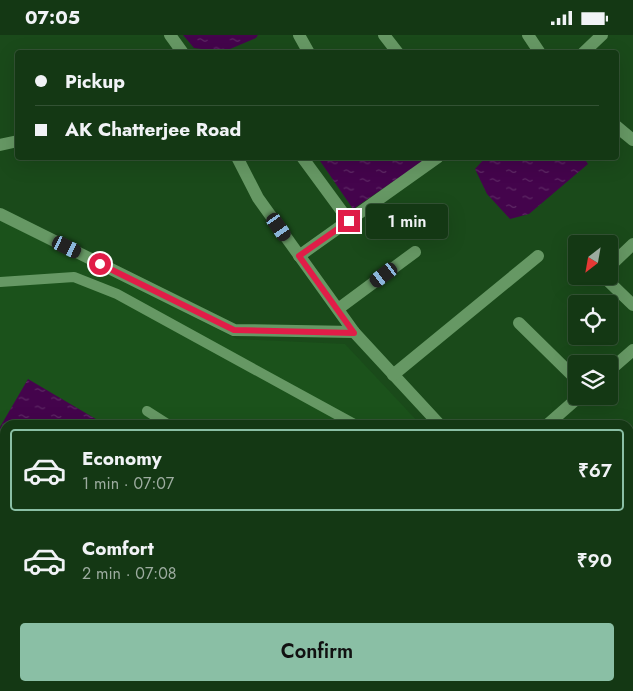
<!DOCTYPE html>
<html lang="en">
<head>
<meta charset="utf-8">
<style>
  body { margin:0; font-family:Jost,sans-serif; background:#1d3f1d; color:#f1f3f6; height:100vh; display:flex; flex-direction:column; font-size:19px; white-space:nowrap }
  * { box-sizing:border-box; margin:0 }
  p { font-size:16px; color:#9daca0 }
  .icon { flex:none; width:28px; height:28px; fill:none; stroke:currentColor; stroke-width:2; stroke-linecap:round; stroke-linejoin:round }
  .map { position:relative; flex:1; overflow:hidden }
  .side { position:absolute; left:0px; top:385px; width:634px; height:271px; display:flex; flex-direction:column; background:#143814; border-radius:15px 15px 0 0; box-shadow:0 5px 20px #0002,0 0 0 1px #335234 }
  .side>* { flex:none }
  .guide { position:absolute; left:15px; top:15px; width:604px; height:110px; border-radius:5px; box-shadow:0 5px 20px #0002,0 0 0 1px #335234; display:grid; align-content:center; height:110px; padding:0 20px; background:#143814 }
  .needle { width:32px; rotate:211deg }
  .fabs { position:absolute; left:568px; top:200px; display:grid; gap:10px }
  .fabs a { display:grid; place-items:center; width:50px; height:50px; border-radius:5px; background:#143814; box-shadow:0 5px 20px #0002,0 0 0 1px #335234; font-size:25px }
  .end { position:absolute; width:22px; height:22px; margin:-11px; border:6px solid #e11d48; background:#fff; box-shadow:0 0 0 2px #fff }
  .from { border-radius:50% }
  .bubble { position:absolute; height:35px; border-radius:5px; background:#143814; box-shadow:0 5px 20px #0002,0 0 0 1px #335234; font-size:16px; font-weight:600; line-height:35px; text-align:center }
  .car { position:absolute; width:15px; height:30px; margin:-15px -8px; border-radius:6px; box-shadow:0 0 4px 1px #0007; background:linear-gradient(#222 24%,#8ab4d8 0 40%,#222 0 76%,#8ab4d8 0 86%,#222 0) }
  .guide b { display:flex; align-items:center; gap:18px; height:48px; font-size:19px }
  .guide b+b { border-top:1px solid #335234 }
  .guide i { width:12px; height:12px; background:#f1f3f6 }
  ul { padding:9px 0 0; list-style:none }
  li { display:flex; align-items:center; gap:15px; height:82px; margin:0 10px 8px; padding:0 10px; border:2px solid transparent; border-radius:5px }
  li div { flex:1 }
  li b { display:block; font-size:19px }
  li em { font-style:normal; font-weight:600 }
  li.on { border-color:#8abfa5 }
  li>.icon { width:45px; height:45px; stroke-width:1.5 }
  .action { display:flex; gap:10px; margin-top:auto; padding:10px 20px }
  .action a { flex:1; height:58px; border-radius:5px; background:#8abfa5; color:#111; font-size:20px; font-weight:600; line-height:58px; text-align:center }
  .status { display:flex; justify-content:space-between; align-items:center; height:35px; padding:0 25px; background:#143814; direction:ltr }
  .status svg { height:14px; fill:currentColor }
  .map>svg:first-child { display:block }
  .built { fill:#1b521b }
  .water { fill:url(#water-ripples) }
  .lines { fill:none; stroke-linecap:round; stroke-linejoin:round }
  .lane { stroke:#669864; stroke-width:10 }
  .street { stroke:#669864; stroke-width:12 }
  .route { stroke:#e11d48; stroke-width:6 }
</style>
</head>
<body>
<div class="status"><b>07:05</b><svg viewBox="0 0 49 12"><path d="M0 12V9h3v3zM5 12V6h3v6zM10 12V3h3v9zM15 12V0h3v12zM26 1h20v11H26zM47 4h2v5h-2z"/></svg></div>
<div class="map">
<svg width="633" height="656" viewBox="0 0 633 656">
  <defs>
    <pattern id="water-ripples" width="26" height="14" patternUnits="userSpaceOnUse" patternTransform="scale(1.25)"><rect width="26" height="14" fill="#44044c"/><path d="M2 4q2-2 4 0t4 0M15 11q2-2 4 0t4 0" fill="none" stroke="#5e2965"/></pattern>
  </defs>
  <rect width="100%" height="100%" fill="#1a4a1a"/>
  <path class="built" d="M0 185 237 304 345 309 421 390H5V651H629V505L633 507V656H0Z"/>
  <g class="water">
    <path d="M183 0H258L256 3 223 17 194 13Z"/>
    <path d="M486 122 584 123 588 129 529 179 510 184 487 159 475 134Z"/>
    <path d="M318 123H428L353 174Z"/>
    <path d="M28 344 106 390H5V651H65L62 656H0V392Z"/>
    <path d="M96 651H312L310 656H93Z"/>
    <path d="M356 651H558L566 656H353Z"/>
  </g>
  <g class="lines">
    <g class="lane">
      <path d="M0 247 74 242 117 259 356 390"/>
      <path d="M147 376 169 390"/>
      <path d="M629 572 633 575"/>
      <path d="M330 656 332 651"/>
    </g>
    <g class="street">
      <path d="M170 0 183 18"/>
      <path d="M299 0 309 18"/>
      <path d="M384 0 398 18"/>
      <path d="M528 0 540 18"/>
      <path d="M583 18 602 0"/>
      <path d="M616 91 633 105"/>
      <path d="M0 110 18 106"/>
      <path d="M237 122 258 163 354 297 440 390"/>
      <path d="M302 122 349 186"/>
      <path d="M0 179 234 295 354 297"/>
      <path d="M299 221 438 122"/>
      <path d="M609 232 633 209"/>
      <path d="M603 241 633 270"/>
      <path d="M338 274 415 217"/>
      <path d="M519 288 576 344"/>
      <path d="M609 336 633 315"/>
      <path d="M393 340 538 221"/>
      <path d="M547 390 580 361"/>
      <path d="M629 438 633 435"/>
      <path d="M629 489 633 491"/>
    </g>
  </g>
  <g class="lines">
    <path class="route" d="M100 229 234 295 354 298 299 221 349 186"/>
  </g>
</svg>
<div class="fabs">
<a><svg class="needle" viewBox="-14 -14 28 28"><path d="M0-13l5 13h-10z" fill="#e53935"/><path d="M0 13l5-13h-10z" fill="#9daca0"/></svg></a>
<a><svg class="icon" aria-label="locate" viewBox="0 0 24 24"><circle cx="12" cy="12" r="6"/><path d="M12 2v4M12 18v4M2 12h4M18 12h4"/></svg></a>
<a><svg class="icon" aria-label="layers" viewBox="0 0 24 24"><path d="M12 4l9 5-9 5-9-5zM3 14l9 5 9-5"/></svg></a>
</div>
<i class="end from" style="left:100px;top:229px"></i>
<i class="end" style="left:349px;top:186px"></i>
<div class="bubble" style="left:366px;top:169px;width:82px">1 min</div>
<i class="car" style="left:279px;top:192px;rotate:145deg"></i>
<i class="car" style="left:67px;top:212px;rotate:116deg"></i>
<i class="car" style="left:384px;top:240px;rotate:233deg"></i>
<div class="guide">
<b><i class="from"></i>Pickup</b>
<b><i></i>AK Chatterjee Road</b>
</div>
<section class="side">
<ul>
<li class="on"><svg class="icon" aria-label="car" viewBox="0 0 24 24"><path d="M5 17H2v-5l4-1 3-4h7l3 4 3 1v5h-3M9 17h6M6 11h13"/><circle cx="7" cy="17" r="2"/><circle cx="17" cy="17" r="2"/></svg><div><b>Economy</b><p>1 min · 07:07</p></div><em>₹67</em></li>
<li><svg class="icon" aria-label="car" viewBox="0 0 24 24"><path d="M5 17H2v-5l4-1 3-4h7l3 4 3 1v5h-3M9 17h6M6 11h13"/><circle cx="7" cy="17" r="2"/><circle cx="17" cy="17" r="2"/></svg><div><b>Comfort</b><p>2 min · 07:08</p></div><em>₹90</em></li>
</ul>
<div class="action"><a>Confirm</a></div>
</section>
</div>
</body>
</html>
